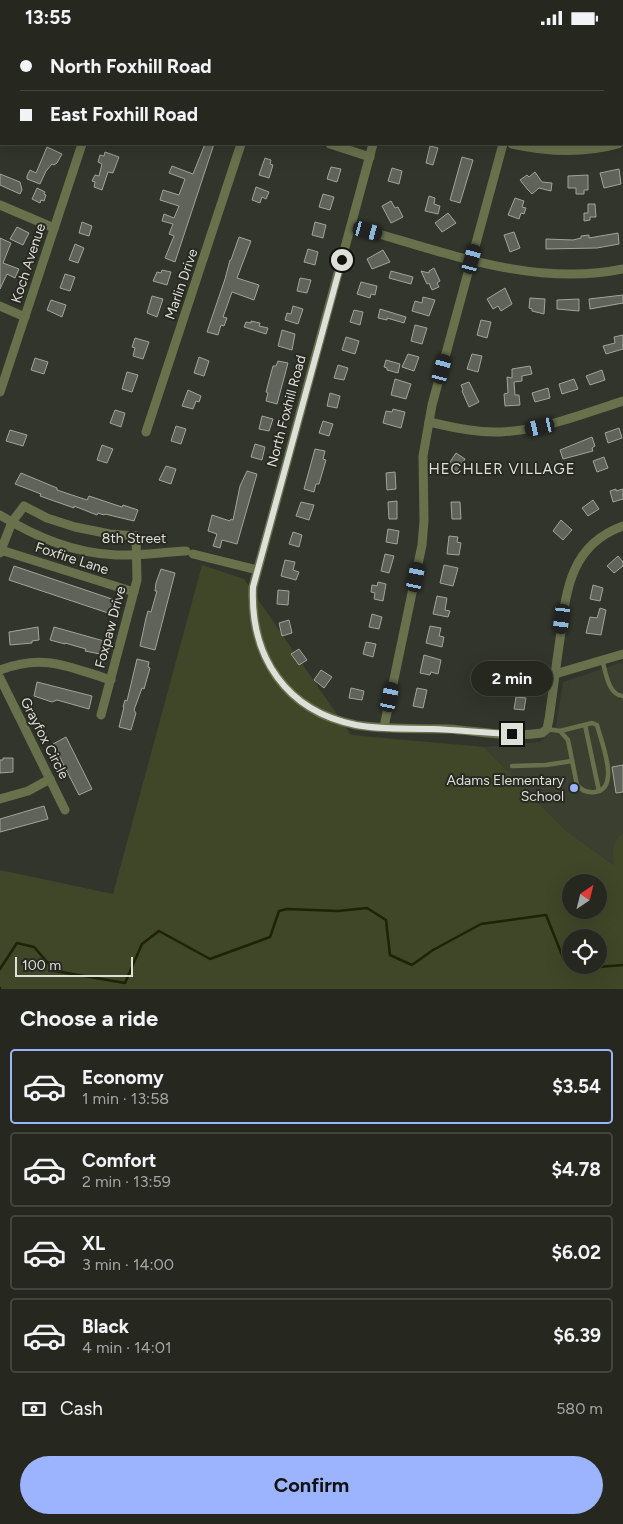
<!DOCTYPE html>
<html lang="en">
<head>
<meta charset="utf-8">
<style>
  body { margin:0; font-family:Figtree,sans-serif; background:#2e3029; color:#f1f3f6; height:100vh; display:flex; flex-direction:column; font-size:19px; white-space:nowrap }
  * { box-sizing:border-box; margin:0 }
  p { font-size:16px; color:#a4a6a5 }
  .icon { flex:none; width:28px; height:28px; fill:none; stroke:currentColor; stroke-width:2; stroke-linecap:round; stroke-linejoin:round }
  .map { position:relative; height:954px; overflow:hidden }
  .panel { display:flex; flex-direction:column; background:#262820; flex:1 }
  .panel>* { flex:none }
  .guide { position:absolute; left:0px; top:0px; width:624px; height:110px; box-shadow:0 5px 20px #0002,0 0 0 1px #42443e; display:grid; align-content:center; height:110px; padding:0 20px; background:#262820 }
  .needle { width:32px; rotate:35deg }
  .buttons { position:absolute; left:562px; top:839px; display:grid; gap:10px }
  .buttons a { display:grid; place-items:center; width:45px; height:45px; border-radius:50%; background:#262820; box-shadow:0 5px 20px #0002,0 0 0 1px #42443e; font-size:25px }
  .scale { position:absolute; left:15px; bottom:12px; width:118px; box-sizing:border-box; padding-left:5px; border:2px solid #dddfd9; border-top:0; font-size:14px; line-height:18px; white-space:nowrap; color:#dddfd9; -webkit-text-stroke:4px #282a21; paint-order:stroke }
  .end { position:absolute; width:22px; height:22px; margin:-11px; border:6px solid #dddfd9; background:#111; box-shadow:0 0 0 2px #111 }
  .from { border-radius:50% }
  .bubble { position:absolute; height:35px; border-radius:18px; background:#262820; box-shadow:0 5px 20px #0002,0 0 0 1px #42443e; font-size:16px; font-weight:700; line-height:35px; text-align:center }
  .car { position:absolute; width:15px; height:30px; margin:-15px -8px; border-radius:6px; box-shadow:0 0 4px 1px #0007; background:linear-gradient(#222 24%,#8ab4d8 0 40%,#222 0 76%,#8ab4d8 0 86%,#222 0) }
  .guide b { display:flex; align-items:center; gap:18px; height:48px; font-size:19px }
  .guide b+b { border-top:1px solid #42443e }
  .guide i { width:12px; height:12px; background:#f1f3f6 }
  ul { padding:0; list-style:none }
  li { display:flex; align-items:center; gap:15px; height:75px; margin:0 10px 8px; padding:0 10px; border:2px solid #42443e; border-radius:5px }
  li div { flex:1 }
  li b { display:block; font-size:19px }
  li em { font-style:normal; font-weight:700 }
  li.selected { border-color:#9cb4fd }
  li>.icon { width:45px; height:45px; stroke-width:1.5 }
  h2 { padding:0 20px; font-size:22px; line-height:60px }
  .pay { display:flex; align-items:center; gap:12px; height:55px; padding:0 20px; font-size:19px }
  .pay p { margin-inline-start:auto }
  .primary-button { display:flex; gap:10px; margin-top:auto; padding:10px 20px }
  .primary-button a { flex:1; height:58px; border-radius:30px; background:#9cb4fd; color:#111; font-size:20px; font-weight:700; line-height:58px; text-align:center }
  .status { display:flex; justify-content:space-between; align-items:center; height:35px; padding:0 25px; background:#262820; direction:ltr }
  .status svg { height:14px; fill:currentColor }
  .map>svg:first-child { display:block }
  .built { fill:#3b3f30 }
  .green { fill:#3f4728; fill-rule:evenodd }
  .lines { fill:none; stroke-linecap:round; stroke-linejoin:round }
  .stream { stroke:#1d2303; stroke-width:2.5 }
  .building { fill:#606359; stroke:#a1a499 }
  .lane { stroke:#68714c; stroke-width:4.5 }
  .street { stroke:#68714c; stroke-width:9 }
  .route { stroke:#dddfd9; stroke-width:6 }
  .poi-dot { fill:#9cb4fd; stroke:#282a21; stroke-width:2 }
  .labels { text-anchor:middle; stroke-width:4; stroke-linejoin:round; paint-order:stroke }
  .street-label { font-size:14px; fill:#dddfd9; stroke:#282a21 }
  .poi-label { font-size:14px; fill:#dddfd9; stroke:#282a21; text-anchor:end }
  .neighbourhood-label { font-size:15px; letter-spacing:1px; fill:#dddfd9; stroke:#282a21 }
</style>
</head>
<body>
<div class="status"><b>13:55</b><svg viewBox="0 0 49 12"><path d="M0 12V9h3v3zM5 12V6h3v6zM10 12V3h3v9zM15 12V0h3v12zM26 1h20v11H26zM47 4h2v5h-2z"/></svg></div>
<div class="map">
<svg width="623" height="954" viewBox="0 0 623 954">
  <rect width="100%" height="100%" fill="#32352b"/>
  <path class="built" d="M623 627V836L565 795 484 712 540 707 556 691 563 647Z"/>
  <path class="green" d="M202 530 244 544 351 700 484 712 565 795 614 830C612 819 612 805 623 798V954H0V835L113 859ZM571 848H599V875H571ZM571 902H599V930H571Z"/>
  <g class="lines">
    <g class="stream">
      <path d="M578 930 587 933 623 930"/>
      <path d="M0 934 17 908 34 912 55 936 125 948 142 909 159 896 210 924 270 902 279 876 287 874 338 876 367 873 386 885 390 920 412 930 433 915 481 889 546 880 564 925 571 928"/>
      <path d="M0 953V954"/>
    </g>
  </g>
  <g class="building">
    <path d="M205 109H214L175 227 165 223 174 201 169 199 173 189 162 186 164 179 174 183 179 171 160 165 163 155 179 160 185 144 169 138 172 131 193 139Z"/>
    <path d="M430 111 438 113 433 130 426 128Z"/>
    <path d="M47 112 62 119 57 128 54 130 52 129 46 136 40 149 27 144V141L30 135 36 138Z"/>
    <path d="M105 117 119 122 113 138 108 137 102 155 94 152 95 147 92 146 95 140 99 141 102 129 98 127 100 120 104 121Z"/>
    <path d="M462 122 473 125 460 168 450 165Z"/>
    <path d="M265 123 271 125 270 129 273 130 269 143 259 140Z"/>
    <path d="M331 132 341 134 337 147 327 144Z"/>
    <path d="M392 133 402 136 399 149 388 146Z"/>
    <path d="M619 134 621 149 604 153 600 138Z"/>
    <path d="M535 137 542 147 552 148 551 156 539 153 532 159 528 155 520 145 527 140 529 142Z"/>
    <path d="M0 139 20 147 22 155 20 159 0 150Z"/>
    <path d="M588 140V155H584V159H576V153H568V141Z"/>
    <path d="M256 152 269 157 266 164 262 162 260 168 252 165Z"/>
    <path d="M37 153 45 157 44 159 46 160 44 166 41 165 40 168 32 164Z"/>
    <path d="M323 159 334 162 330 175 319 172Z"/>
    <path d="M429 161 435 163 434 169 440 171 438 179 425 176Z"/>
    <path d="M515 163 524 166 522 172 526 173 524 179 521 178 519 184 508 180Z"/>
    <path d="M391 166 395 173 398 172 403 182 391 188 382 171Z"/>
    <path d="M588 169H595L596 182H590V185L584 186V178H588Z"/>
    <path d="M448 178 456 188 442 197 435 188Z"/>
    <path d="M82 187 92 191 89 201 79 198Z"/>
    <path d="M315 187 326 190 323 203 312 200Z"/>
    <path d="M17 192 29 198 23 210 10 204Z"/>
    <path d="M514 197 520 213 510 217 504 200Z"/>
    <path d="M618 198 619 209 597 213 546 214V204L573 205 581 203V201L589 200V203Z"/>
    <path d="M239 202 251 206 237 243 259 250 254 265 232 257 223 282 227 283 224 291 221 290 218 300 207 297 225 244 230 225H231Z"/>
    <path d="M0 203 11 208 3 228 19 234 15 243 7 239 0 254Z"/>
    <path d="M75 209 84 213 78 228 69 225Z"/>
    <path d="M308 214 318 217 315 230 304 227Z"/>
    <path d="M383 215 390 227 372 234 367 224Z"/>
    <path d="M434 233 440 246 437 248 439 252 432 255 429 248 427 249 421 236 429 238V236Z"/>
    <path d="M162 235 171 237 167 250 153 246 157 237 161 238Z"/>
    <path d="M391 236 413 242 411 249 389 243Z"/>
    <path d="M65 239 75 242 70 256 60 253Z"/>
    <path d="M300 243 311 245 307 258 297 256Z"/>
    <path d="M361 247 377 251 375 260 371 259 370 263 357 259Z"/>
    <path d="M505 253 512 269 501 276 498 271 493 274 487 264Z"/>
    <path d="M623 260V268L590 274 589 264Z"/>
    <path d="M152 261 163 264 157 282 147 278Z"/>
    <path d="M423 262 435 265 429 281 412 276 415 266 422 268Z"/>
    <path d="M530 263 545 264 544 279 532 276V274L529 273Z"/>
    <path d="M579 264V276L557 274V265Z"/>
    <path d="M51 265 66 270 62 282 47 275Z"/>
    <path d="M293 271 303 274 298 289 285 285 287 278 291 279Z"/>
    <path d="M380 274 406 282 404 288 387 283V285L378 283Z"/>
    <path d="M354 275 363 277 360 290 350 287Z"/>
    <path d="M481 285 491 287 487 303 477 300Z"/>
    <path d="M251 286 260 288 259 291 268 293 266 299 244 292 246 287 251 288Z"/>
    <path d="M415 290 427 293 422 309 411 306Z"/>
    <path d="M282 295 295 299 292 315 278 311Z"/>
    <path d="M623 300V314L606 319 603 311 615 308 614 302Z"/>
    <path d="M346 302 359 306 355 319 342 315Z"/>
    <path d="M135 303 149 307 143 324 133 321 135 313 132 312Z"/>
    <path d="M408 319 419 322 414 336 402 332Z"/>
    <path d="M472 319 482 321 478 337 467 334Z"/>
    <path d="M199 322 209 326 204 341 194 338Z"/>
    <path d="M35 323 48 327 44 339 31 335Z"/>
    <path d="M386 325 400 329 398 338 387 335V333L384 332Z"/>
    <path d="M278 326 288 328 277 369 266 366 268 358 266 357 273 331H276Z"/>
    <path d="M338 330 348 333 344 345 334 343Z"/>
    <path d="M530 331 532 339 522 341V346L514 347 515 360H519L520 370 505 371 504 359 508 358 507 342 512 343V334Z"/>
    <path d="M602 335 605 345 590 350 586 341Z"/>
    <path d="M127 337 138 340 132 357 122 354Z"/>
    <path d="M395 344 411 349 406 364 391 360Z"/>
    <path d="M574 344 578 354 562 359 559 349Z"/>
    <path d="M469 347 479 367 469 372 462 356 463 355 461 350Z"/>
    <path d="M548 353 550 363 535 367 532 358Z"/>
    <path d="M188 355 201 361 199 367 196 366 193 374 182 371Z"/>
    <path d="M330 358 340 361 337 373 327 371Z"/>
    <path d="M393 374 405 377 401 393 383 388 386 376 392 377Z"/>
    <path d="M115 375 125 378 121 392 110 388Z"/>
    <path d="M262 381 273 384 269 396 259 394Z"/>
    <path d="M323 386 333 389 329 401 319 398Z"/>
    <path d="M176 391 186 394 181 409 171 406Z"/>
    <path d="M619 393 622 403 608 408 605 398Z"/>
    <path d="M10 395 27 400 23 411 6 406Z"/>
    <path d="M592 402 595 411 592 413 593 416 563 424 560 415Z"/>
    <path d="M255 409 265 412 262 425 251 422Z"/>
    <path d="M102 410 113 414 107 428 97 425Z"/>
    <path d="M315 414 325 416 323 424 326 425 319 449H316L314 457 304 454Z"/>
    <path d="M456 418 465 424 457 436 448 430Z"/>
    <path d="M604 422 608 433 597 437 593 426Z"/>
    <path d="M166 431 176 434 171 449 159 445Z"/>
    <path d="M247 436 257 439 237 509 222 505 220 513 213 511 217 499 208 496 212 480 230 486 231 484 233 485 240 451Z"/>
    <path d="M395 437 396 454 387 455 386 438Z"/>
    <path d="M21 438 57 453V455L87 465 89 461 122 472 123 470 138 475 134 486 105 479 104 480 98 478 97 480 74 471V473L40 461 41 459 15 449Z"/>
    <path d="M616 454V456L623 454V464L613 467 610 456Z"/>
    <path d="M593 465 599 474 588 481 582 473Z"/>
    <path d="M397 466V484H389L388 467Z"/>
    <path d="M301 467 314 470 309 485 296 481Z"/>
    <path d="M451 467H460L461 484H452Z"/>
    <path d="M561 485 572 495 563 505 553 496Z"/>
    <path d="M388 494 399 496 397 509 386 507Z"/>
    <path d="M293 497 302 500 299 512 289 509Z"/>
    <path d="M449 501 458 502 457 507 461 508 459 520 447 519Z"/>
    <path d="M385 519 394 521 389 538 381 536Z"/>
    <path d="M618 521 623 527V531L614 538 607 531Z"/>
    <path d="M285 525 295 527 293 535 299 537 296 545 281 541Z"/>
    <path d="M444 530 458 533 453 551 440 548Z"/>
    <path d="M14 531 115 565 111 579 9 545Z"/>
    <path d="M161 534 175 538 155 615 140 611 146 583 148 576 151 577 157 556H155L156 548Z"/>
    <path d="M378 547 386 549 383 566 374 564 375 558 371 557 372 550 377 551Z"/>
    <path d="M593 550 603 553 600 566 590 564Z"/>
    <path d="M278 555 289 556 288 570 277 569Z"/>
    <path d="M437 561 447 563 445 575 450 576 448 582 433 579Z"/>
    <path d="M600 573 606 575 601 600 586 598 590 582 597 583Z"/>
    <path d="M372 579 382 582 379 594 369 592Z"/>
    <path d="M289 585 292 598 282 601 279 588Z"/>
    <path d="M430 591 441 593 439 601 444 602 442 612 426 608Z"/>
    <path d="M38 592 39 605 32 606V608L10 610 9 597Z"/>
    <path d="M54 592 104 606 100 619 85 616 86 614 65 608V609L50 605Z"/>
    <path d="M366 607 376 609 373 622 363 619Z"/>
    <path d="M299 614 307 625 299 630 291 619Z"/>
    <path d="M424 620 441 625 438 639 431 637 430 640 420 638Z"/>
    <path d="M137 624 149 627 148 632 150 633 144 654 142 653 134 675 136 678 131 695 119 692 124 672H123L125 665 127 666Z"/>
    <path d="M321 635 332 642 324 653 314 645Z"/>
    <path d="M37 647 92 661 89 674 57 665 52 667 34 661Z"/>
    <path d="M351 653 364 656 362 665 349 663Z"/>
    <path d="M417 653 427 655 423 673 413 671Z"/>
    <path d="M516 662 526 663 524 675 514 674Z"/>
    <path d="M66 702 92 754 79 760 53 709Z"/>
    <path d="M3 723H13V737L0 738V725H3Z"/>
    <path d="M623 730V757L616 758 612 732Z"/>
    <path d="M44 771 48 784 0 797V784Z"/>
  </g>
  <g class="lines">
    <g class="lane">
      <path d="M602 625C606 637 608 660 623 661"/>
      <path d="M585 690 599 756"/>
      <path d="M547 694 560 696 592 688 597 690C601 706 621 754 595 757 587 758 582 756 577 750L568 705 560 696"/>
      <path d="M512 731 546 730 572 726"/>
    </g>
    <g class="street">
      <path d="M76 0 79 1"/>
      <path d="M118 1 119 0"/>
      <path d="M270 1 271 0"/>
      <path d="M402 1 403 0"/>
      <path d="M533 1V0"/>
      <path d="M0 68H1"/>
      <path d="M330 109 370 122"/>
      <path d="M373 109 253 552C250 622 286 676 356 690 386 695 418 693 448 694 478 696 511 703 542 698L547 694 549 684C553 657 556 630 560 604 566 556 570 510 623 491"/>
      <path d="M512 109C548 117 582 119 618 109"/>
      <path d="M0 170 54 193"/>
      <path d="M351 191C439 215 531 253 623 234"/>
      <path d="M0 271 25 282"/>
      <path d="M0 357 82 109"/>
      <path d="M429 387C452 392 476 398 501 397 543 395 583 379 623 366"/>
      <path d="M146 397 241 109"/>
      <path d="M0 480C36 502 73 518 116 520 139 521 163 517 186 516"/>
      <path d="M1 515 134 557"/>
      <path d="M0 518 12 487 24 471 47 483 75 492 110 499 136 501 137 545 101 680"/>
      <path d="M193 519 257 535"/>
      <path d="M0 635C44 618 69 632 111 645"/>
      <path d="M555 639 623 619"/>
      <path d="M0 643 65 775"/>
      <path d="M384 692 422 510 424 486 423 421 432 370 503 109"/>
      <path d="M0 764 28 756 50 744"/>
    </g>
  </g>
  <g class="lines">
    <path class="route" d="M342 225 253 552C250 622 286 676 356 690 381 695 407 693 432 694 459 695 485 698 512 699"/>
  </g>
  <circle class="poi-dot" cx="574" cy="753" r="5"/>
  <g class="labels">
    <g class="street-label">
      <text transform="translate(28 228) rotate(-72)" y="5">Koch Avenue</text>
      <text transform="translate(181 249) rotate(-71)" y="5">Marlin Drive</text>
      <text transform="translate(286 376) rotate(-75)" y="5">North Foxhill Road</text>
      <text x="134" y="508">8th Street</text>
      <text transform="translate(72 523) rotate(18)" y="5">Foxfire Lane</text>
      <text transform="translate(110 592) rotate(-75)" y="5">Foxpaw Drive</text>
      <text transform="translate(45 703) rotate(63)" y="5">Grayfox Circle</text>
    </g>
    <g class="poi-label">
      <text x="564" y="750">Adams Elementary<tspan x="564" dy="16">School</tspan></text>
    </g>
    <g class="neighbourhood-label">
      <text x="502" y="439">HECHLER VILLAGE</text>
    </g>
  </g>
</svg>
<div class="buttons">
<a><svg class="needle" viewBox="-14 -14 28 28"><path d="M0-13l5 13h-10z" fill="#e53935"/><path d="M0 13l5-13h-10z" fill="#a4a6a5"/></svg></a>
<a><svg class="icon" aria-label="locate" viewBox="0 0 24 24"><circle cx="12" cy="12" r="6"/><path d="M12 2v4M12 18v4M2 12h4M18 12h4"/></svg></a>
</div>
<div class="scale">100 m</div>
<i class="end from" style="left:342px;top:225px"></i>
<i class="end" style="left:512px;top:699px"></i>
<div class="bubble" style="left:471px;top:626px;width:82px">2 min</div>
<i class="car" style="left:368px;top:196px;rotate:105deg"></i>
<i class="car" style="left:472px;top:224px;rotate:15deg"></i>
<i class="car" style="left:442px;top:334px;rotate:15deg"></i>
<i class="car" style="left:540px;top:392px;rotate:257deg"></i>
<i class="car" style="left:416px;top:542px;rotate:12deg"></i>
<i class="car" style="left:562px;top:584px;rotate:187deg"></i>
<i class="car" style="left:390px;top:662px;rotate:12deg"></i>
<div class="guide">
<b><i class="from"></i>North Foxhill Road</b>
<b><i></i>East Foxhill Road</b>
</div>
</div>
<section class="panel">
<h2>Choose a ride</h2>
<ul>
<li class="selected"><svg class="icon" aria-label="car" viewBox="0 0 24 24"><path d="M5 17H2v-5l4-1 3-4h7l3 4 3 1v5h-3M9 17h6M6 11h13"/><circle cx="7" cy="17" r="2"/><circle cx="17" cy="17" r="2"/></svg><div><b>Economy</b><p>1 min · 13:58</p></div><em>$3.54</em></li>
<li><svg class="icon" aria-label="car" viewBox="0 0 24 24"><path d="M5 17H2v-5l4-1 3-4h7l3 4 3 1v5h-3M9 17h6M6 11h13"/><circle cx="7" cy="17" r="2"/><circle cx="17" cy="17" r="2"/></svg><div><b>Comfort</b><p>2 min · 13:59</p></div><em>$4.78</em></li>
<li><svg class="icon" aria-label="car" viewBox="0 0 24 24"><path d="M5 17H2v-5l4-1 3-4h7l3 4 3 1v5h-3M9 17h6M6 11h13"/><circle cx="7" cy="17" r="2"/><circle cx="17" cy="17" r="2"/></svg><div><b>XL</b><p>3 min · 14:00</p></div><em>$6.02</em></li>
<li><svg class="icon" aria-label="car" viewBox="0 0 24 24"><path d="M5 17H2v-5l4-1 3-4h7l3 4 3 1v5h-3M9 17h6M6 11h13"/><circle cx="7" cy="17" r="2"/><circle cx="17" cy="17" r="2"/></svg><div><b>Black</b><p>4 min · 14:01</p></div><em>$6.39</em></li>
</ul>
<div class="pay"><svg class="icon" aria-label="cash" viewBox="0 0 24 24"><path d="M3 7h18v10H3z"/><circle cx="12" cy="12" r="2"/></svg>Cash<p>580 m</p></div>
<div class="primary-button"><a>Confirm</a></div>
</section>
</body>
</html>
